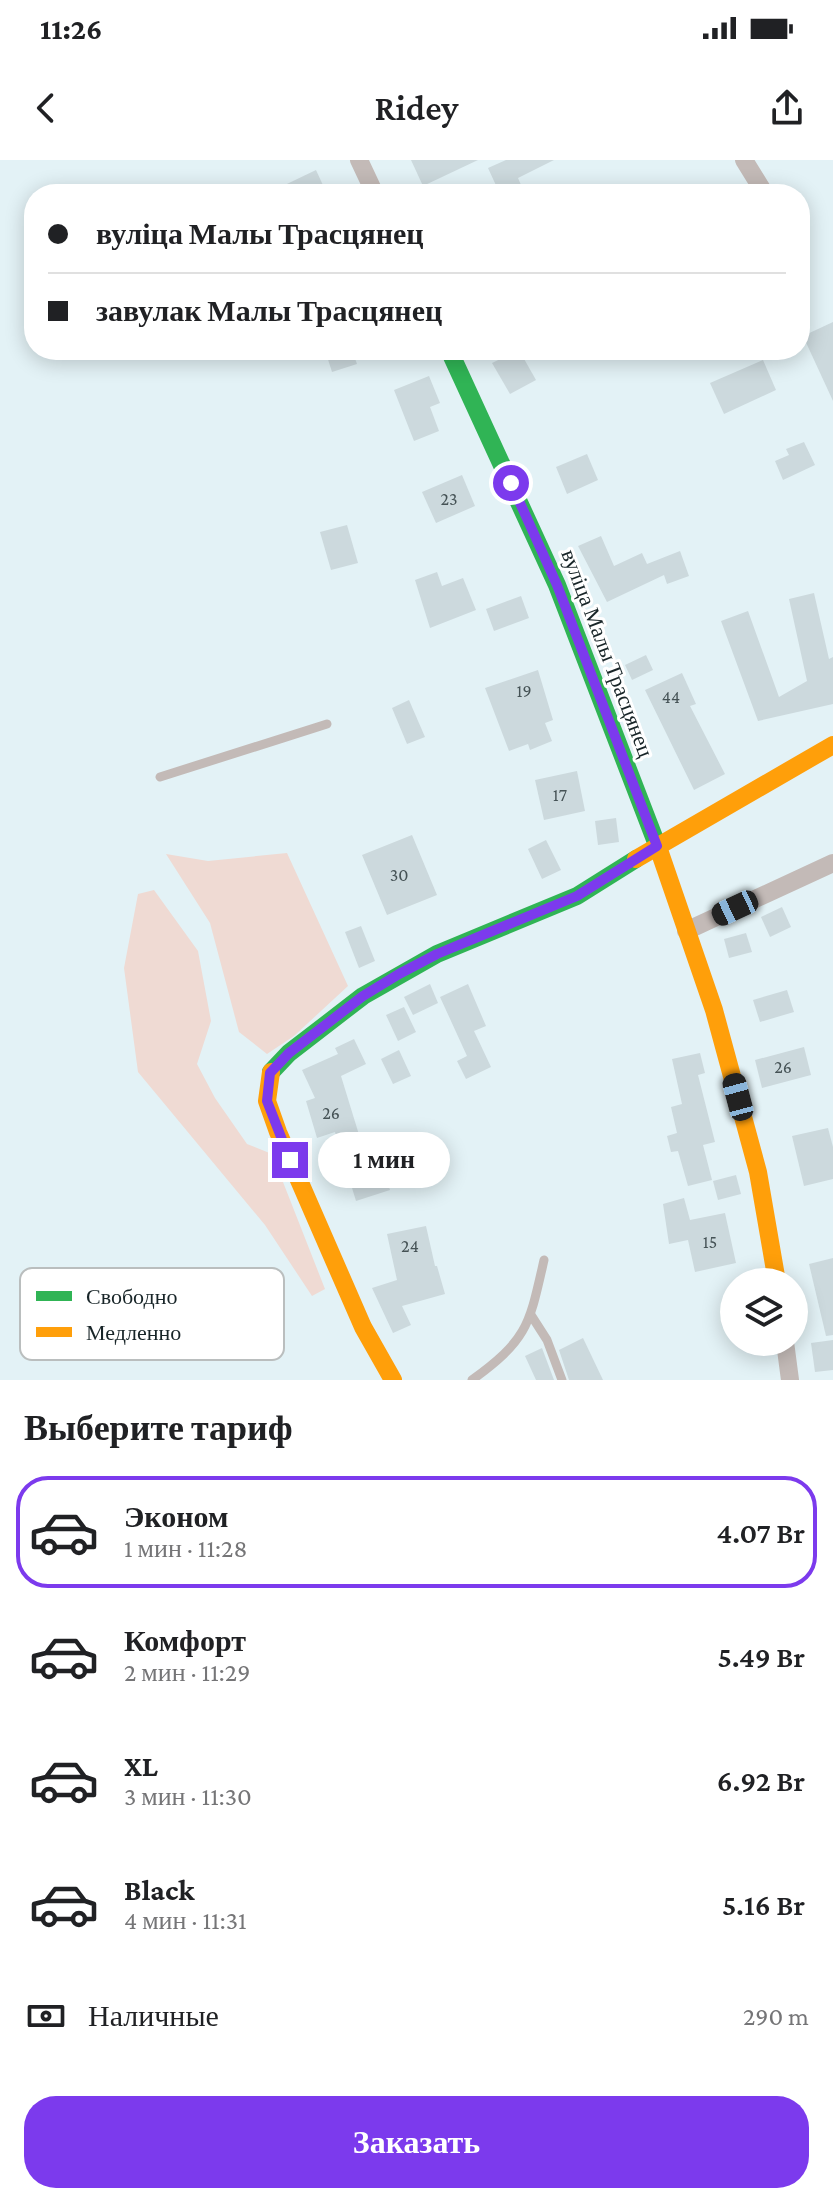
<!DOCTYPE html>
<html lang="ru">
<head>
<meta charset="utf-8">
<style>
  body { margin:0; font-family:"Crimson Pro",serif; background:#f6f6f6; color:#202124; height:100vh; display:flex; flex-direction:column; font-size:30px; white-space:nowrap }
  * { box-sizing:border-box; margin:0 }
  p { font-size:26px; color:#757577 }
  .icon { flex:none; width:44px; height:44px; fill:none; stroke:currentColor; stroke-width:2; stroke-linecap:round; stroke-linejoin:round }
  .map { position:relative; height:1220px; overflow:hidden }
  .details { display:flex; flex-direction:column; background:#fff; flex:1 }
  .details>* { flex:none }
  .hud { position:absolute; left:24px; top:24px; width:786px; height:176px; border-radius:32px; box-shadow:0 4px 20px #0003; display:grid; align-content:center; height:176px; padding:0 24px; background:#fff }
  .tools { position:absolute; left:720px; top:1108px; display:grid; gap:16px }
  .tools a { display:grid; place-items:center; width:88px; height:88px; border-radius:50%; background:#fff; box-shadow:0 4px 20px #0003; font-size:40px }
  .end { position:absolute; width:36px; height:36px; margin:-18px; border:10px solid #7c3aed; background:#fff; box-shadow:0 0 0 4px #fff }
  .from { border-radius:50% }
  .bubble { position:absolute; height:56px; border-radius:28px; background:#fff; box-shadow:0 4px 20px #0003; font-size:26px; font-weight:600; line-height:56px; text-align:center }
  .car { position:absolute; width:24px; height:48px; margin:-24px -12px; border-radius:10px; box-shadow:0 0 6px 2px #0007; background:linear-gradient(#222 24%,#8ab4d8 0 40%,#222 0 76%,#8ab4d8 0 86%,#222 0) }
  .hud b { display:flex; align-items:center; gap:28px; height:76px; font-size:30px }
  .hud b+b { border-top:2px solid #e0e0e0 }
  .hud i { width:20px; height:20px; background:#202124 }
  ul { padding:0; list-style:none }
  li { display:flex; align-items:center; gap:24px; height:112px; margin:0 16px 12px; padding:0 8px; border:4px solid transparent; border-radius:32px }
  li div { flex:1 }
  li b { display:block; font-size:30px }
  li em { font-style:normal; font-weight:600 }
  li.on { border-color:#7c3aed }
  li>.icon { width:72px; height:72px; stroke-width:1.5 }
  h2 { padding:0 24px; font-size:36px; line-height:96px }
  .pay { display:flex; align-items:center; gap:20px; height:88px; padding:0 24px; font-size:30px }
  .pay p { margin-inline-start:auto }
  .cta { display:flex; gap:16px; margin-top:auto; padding:16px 24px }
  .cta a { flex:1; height:92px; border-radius:32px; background:#7c3aed; color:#fff; font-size:32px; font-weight:600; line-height:92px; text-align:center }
  .status { display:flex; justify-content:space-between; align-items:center; height:56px; padding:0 40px; background:#fff; direction:ltr }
  .status svg { height:22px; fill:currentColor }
  header { display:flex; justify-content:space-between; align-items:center; height:104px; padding:0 24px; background:#fff; font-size:36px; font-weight:600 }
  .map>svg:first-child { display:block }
  .green { fill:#efdad3 }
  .building { fill:#ccd9dd }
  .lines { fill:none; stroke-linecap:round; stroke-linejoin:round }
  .lane { stroke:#c3bab7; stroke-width:9 }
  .street { stroke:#c3bab7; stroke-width:18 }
  .fast { stroke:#30b455; stroke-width:18 }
  .slow { stroke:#ff9f0a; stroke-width:18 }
  .route { stroke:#7c3aed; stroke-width:10 }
  .labels { text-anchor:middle; stroke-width:6; stroke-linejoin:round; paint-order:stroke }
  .number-label { font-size:18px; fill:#455255 }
  .street-label { font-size:22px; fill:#182528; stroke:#fff }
  .key { fill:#fff; stroke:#babebe; stroke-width:2 }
  .key-label { font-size:22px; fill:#182528 }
</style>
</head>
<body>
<div class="status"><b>11:26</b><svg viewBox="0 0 49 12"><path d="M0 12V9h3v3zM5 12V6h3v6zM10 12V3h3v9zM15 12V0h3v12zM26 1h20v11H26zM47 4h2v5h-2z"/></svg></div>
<header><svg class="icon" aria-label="back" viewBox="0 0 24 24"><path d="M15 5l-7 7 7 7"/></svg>Ridey<svg class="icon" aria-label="share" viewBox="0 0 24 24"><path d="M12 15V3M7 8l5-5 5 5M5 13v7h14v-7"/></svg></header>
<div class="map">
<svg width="833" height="1220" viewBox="0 0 833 1220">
  <rect width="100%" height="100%" fill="#e3f2f6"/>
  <g class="green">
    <path d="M287 693 348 826 294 876 267 894 239 872 210 763 166 694 208 701Z"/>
    <path d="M154 730 198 791 211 861 197 904 215 938 247 984 272 994 325 1129 312 1136 265 1065 138 912 124 808 138 734Z"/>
  </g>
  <g class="building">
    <path d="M411 0H478L423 26Z"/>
    <path d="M506 0H554L518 18 525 34H500L488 8Z"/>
    <path d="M316 10 327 34H266Z"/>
    <path d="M833 162V241L803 176Z"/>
    <path d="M325 190H352L357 204 332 212Z"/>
    <path d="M519 190 536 220 510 234 492 203Z"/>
    <path d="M763 200 776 230 724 254 710 223Z"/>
    <path d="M429 216 440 243 430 247 439 271 414 281 394 230Z"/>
    <path d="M804 282 815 305 783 320 775 301 789 295 786 289Z"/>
    <path d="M587 294 598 320 567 334 556 307Z"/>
    <path d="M462 315 475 346 436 363 422 332Z"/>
    <path d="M347 365 358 403 331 410 320 372Z"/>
    <path d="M601 376 614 406 642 393 647 404 680 391 689 416 667 424 664 415 607 442 578 386Z"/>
    <path d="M437 412 442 426 463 418 476 450 430 468 415 420Z"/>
    <path d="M814 433 829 499 833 497V544L758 561 721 461 748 451 779 537 807 521 789 439Z"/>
    <path d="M521 436 529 458 494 471 486 449Z"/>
    <path d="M646 495 653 510 632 520 625 505Z"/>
    <path d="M538 510 553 560 545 563 552 581 530 590 528 584 509 591 485 528Z"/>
    <path d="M682 513 696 544 690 546 725 614 694 630 645 530Z"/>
    <path d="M409 540 425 577 407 584 392 548Z"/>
    <path d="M577 611 585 651 544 660 535 620Z"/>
    <path d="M616 658 619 682 598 685 595 661Z"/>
    <path d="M412 675 437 735 387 755 362 695Z"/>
    <path d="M546 680 561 710 542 719 528 689Z"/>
    <path d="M782 747 791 767 770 777 761 757Z"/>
    <path d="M361 766 375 801 359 808 345 772Z"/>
    <path d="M746 773 752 792 729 798 724 779Z"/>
    <path d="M430 824 438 843 413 855 404 837Z"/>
    <path d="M468 824 486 866 474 871 491 907 466 919 457 901 467 896 440 837Z"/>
    <path d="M787 830 794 852 760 862 753 840Z"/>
    <path d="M404 847 416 872 398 881 386 855Z"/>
    <path d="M354 879 366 904 341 916 364 991 377 988 390 1030 356 1041 335 972 317 978 306 941 315 938 302 910 338 894 335 888Z"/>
    <path d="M804 887 811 915 762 928 755 900Z"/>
    <path d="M399 890 411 916 393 924 381 899Z"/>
    <path d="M700 893 705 913 698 915 715 982 703 985 712 1020 688 1026 678 991 671 992 667 976 677 973 671 947 682 944 672 899Z"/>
    <path d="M828 968 833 987V1019L804 1026 792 976Z"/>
    <path d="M736 1015 741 1034 718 1040 713 1021Z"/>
    <path d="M684 1038 690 1060 725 1053 736 1103 695 1112 688 1080 669 1084 663 1044Z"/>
    <path d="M426 1066 435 1106H437L445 1134 402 1146 411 1165 393 1173 372 1128 397 1120 387 1074Z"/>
    <path d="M833 1098V1175L826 1176 809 1104Z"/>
    <path d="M583 1178 603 1220H569L559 1190Z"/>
    <path d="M833 1180V1210L815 1212 811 1183Z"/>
    <path d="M542 1188 554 1220H536L525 1196Z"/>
  </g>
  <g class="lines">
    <g class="lane">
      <path d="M160 617 327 564"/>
      <path d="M531 1155 547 1180 562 1220"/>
      <path d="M472 1220C528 1179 529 1166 544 1100"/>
    </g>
    <g class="street">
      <path d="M359 0 375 34"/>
      <path d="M744 0 765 34"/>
      <path d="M686 771 833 703"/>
      <path d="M785 1182 790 1220"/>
    </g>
    <g class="fast">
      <path d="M449 190 557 425 659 690"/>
      <path d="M271 912 289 893 363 836 437 794 577 736 636 699"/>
    </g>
    <g class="slow">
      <path d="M659 690 714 850 758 1012 777 1122"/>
      <path d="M636 699 833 585"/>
      <path d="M271 912 267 941 278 972 363 1167 393 1220"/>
    </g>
  </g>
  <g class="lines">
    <path class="route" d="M290 1000 267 941 270 913 289 893 363 836 399 814 437 794 577 736 657 686 557 425 511 323"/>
  </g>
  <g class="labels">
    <g class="number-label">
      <text x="449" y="345">23</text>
      <text x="524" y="537">19</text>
      <text x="671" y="543">44</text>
      <text x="560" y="641">17</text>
      <text x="399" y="721">30</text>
      <text x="783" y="913">26</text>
      <text x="331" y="959">26</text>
      <text x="710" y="1088">15</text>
      <text x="410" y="1092">24</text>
    </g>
    <g class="street-label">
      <text transform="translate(608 493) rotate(69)" y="8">вуліца Малы Трасцянец</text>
    </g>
  </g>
  <rect x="20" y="1108" width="264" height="92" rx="12" class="key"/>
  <rect x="36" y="1131" width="36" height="10" fill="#30b455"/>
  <rect x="36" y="1167" width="36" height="10" fill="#ff9f0a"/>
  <g class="key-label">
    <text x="86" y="1144">Свободно</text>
    <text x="86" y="1180">Медленно</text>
  </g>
</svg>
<div class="tools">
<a><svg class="icon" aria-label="layers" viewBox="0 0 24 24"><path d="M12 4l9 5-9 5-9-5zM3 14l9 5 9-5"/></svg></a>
</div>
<i class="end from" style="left:511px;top:323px"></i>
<i class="end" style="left:290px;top:1000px"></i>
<div class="bubble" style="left:318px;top:972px;width:132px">1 мин</div>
<i class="car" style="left:735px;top:748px;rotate:245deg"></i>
<i class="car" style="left:738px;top:937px;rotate:345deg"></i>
<div class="hud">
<b><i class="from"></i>вуліца Малы Трасцянец</b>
<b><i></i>завулак Малы Трасцянец</b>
</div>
</div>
<section class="details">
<h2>Выберите тариф</h2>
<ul>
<li class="on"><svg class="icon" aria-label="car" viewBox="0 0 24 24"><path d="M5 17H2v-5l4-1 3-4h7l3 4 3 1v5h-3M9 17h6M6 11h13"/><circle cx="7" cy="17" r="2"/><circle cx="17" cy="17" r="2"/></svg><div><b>Эконом</b><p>1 мин · 11:28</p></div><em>4.07 Br</em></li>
<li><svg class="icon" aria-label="car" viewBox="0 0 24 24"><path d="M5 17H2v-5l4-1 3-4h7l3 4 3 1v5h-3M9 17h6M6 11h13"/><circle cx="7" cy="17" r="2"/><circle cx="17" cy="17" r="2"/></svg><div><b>Комфорт</b><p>2 мин · 11:29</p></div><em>5.49 Br</em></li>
<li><svg class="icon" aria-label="car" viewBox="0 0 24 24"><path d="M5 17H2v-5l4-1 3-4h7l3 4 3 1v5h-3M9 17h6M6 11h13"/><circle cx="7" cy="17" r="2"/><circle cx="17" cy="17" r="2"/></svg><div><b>XL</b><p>3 мин · 11:30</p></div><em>6.92 Br</em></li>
<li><svg class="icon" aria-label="car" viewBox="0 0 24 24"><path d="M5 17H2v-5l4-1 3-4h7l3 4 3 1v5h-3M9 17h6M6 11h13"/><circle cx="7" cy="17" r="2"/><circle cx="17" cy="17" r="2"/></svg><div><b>Black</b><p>4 мин · 11:31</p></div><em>5.16 Br</em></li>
</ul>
<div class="pay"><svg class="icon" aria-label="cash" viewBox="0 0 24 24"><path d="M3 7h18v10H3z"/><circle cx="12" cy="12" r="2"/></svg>Наличные<p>290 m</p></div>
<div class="cta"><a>Заказать</a></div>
</section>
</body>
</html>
